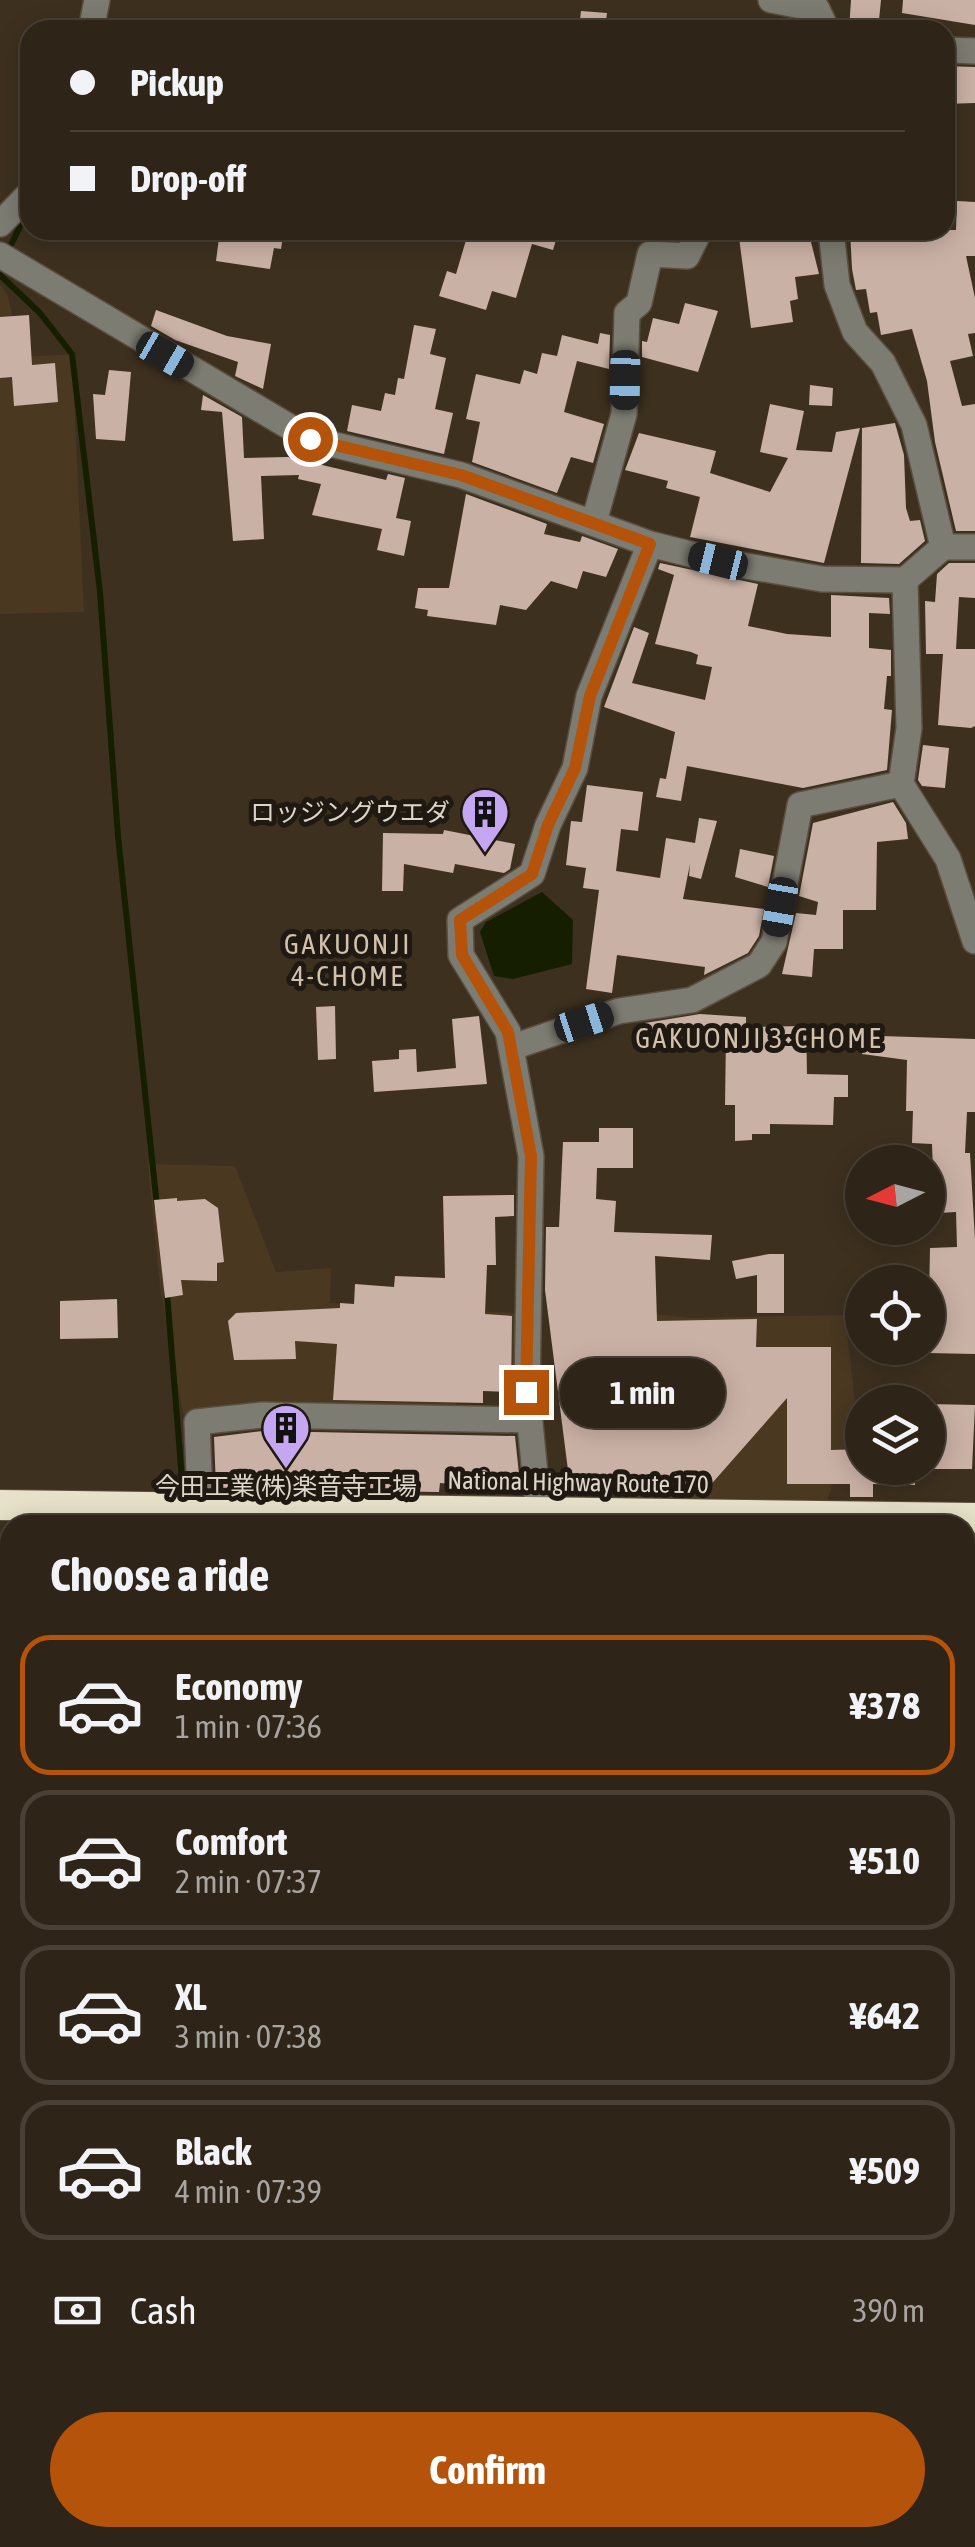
<!DOCTYPE html>
<html lang="en">
<head>
<meta charset="utf-8">
<style>
  body { margin:0; font-family:"Asap Condensed","Noto Sans JP",sans-serif; background:#3a3024; color:#f1f3f6; height:100vh; display:flex; flex-direction:column; font-size:38px; white-space:nowrap }
  * { box-sizing:border-box; margin:0 }
  p { font-size:32px; color:#a7a4a1 }
  .icon { flex:none; width:55px; height:55px; fill:none; stroke:currentColor; stroke-width:2; stroke-linecap:round; stroke-linejoin:round }
  .map { position:relative; flex:1; overflow:hidden }
  .drawer { position:absolute; left:0px; top:1515px; width:975px; height:1032px; display:flex; flex-direction:column; background:#2e2417; border-radius:30px 30px 0 0; box-shadow:0 5px 25px #0003,0 0 0 2px #494136 }
  .drawer>* { flex:none }
  .banner { position:absolute; left:20px; top:20px; width:935px; height:220px; border-radius:30px; box-shadow:0 5px 25px #0003,0 0 0 2px #494136; display:grid; align-content:center; height:220px; padding:0 50px; background:#2e2417 }
  .needle { width:65px; rotate:264deg }
  .fabs { position:absolute; left:845px; top:1145px; display:grid; gap:20px }
  .fabs a { display:grid; place-items:center; width:100px; height:100px; border-radius:50%; background:#2e2417; box-shadow:0 5px 25px #0003,0 0 0 2px #494136; font-size:50px }
  .end { position:absolute; width:45px; height:45px; margin:-22px; border:12px solid #b45309; background:#fff; box-shadow:0 0 0 5px #fff }
  .from { border-radius:50% }
  .bubble { position:absolute; height:70px; border-radius:35px; background:#2e2417; box-shadow:0 5px 25px #0003,0 0 0 2px #494136; font-size:32px; font-weight:700; line-height:70px; text-align:center }
  .car { position:absolute; width:30px; height:60px; margin:-30px -15px; border-radius:12px; box-shadow:0 0 8px 2px #0007; background:linear-gradient(#222 24%,#8ab4d8 0 40%,#222 0 76%,#8ab4d8 0 86%,#222 0) }
  .banner b { display:flex; align-items:center; gap:35px; height:95px; font-size:38px }
  .banner b+b { border-top:2px solid #494136 }
  .banner i { width:25px; height:25px; background:#f1f3f6 }
  ul { padding:0; list-style:none }
  li { display:flex; align-items:center; gap:30px; height:140px; margin:0 20px 15px; padding:0 30px; border:5px solid #494136; border-radius:30px }
  li div { flex:1 }
  li b { display:block; font-size:38px }
  li em { font-style:normal; font-weight:700 }
  li.active { border-color:#b45309 }
  li>.icon { width:90px; height:90px; stroke-width:1.5 }
  h2 { padding:0 50px; font-size:45px; line-height:120px }
  .pay { display:flex; align-items:center; gap:25px; height:110px; padding:0 50px; font-size:38px }
  .pay p { margin-inline-start:auto }
  .action { display:flex; gap:20px; margin-top:auto; padding:20px 50px }
  .action a { flex:1; height:115px; border-radius:60px; background:#b45309; color:#fff; font-size:40px; font-weight:700; line-height:115px; text-align:center }
  .map>svg:first-child { display:block }
  .built { fill:#4a3821 }
  .water { fill:#151f00 }
  .lines { fill:none; stroke-linecap:round; stroke-linejoin:round }
  .stream { stroke:#151f00; stroke-width:6 }
  .building { fill:#cab1a5 }
  .minor-casing { stroke:#5a4e3e; stroke-width:28 }
  .highway-casing { stroke:#5a4e3e; stroke-width:32 }
  .minor { stroke:#7d7c72; stroke-width:25 }
  .highway { stroke:#e6e1c8; stroke-width:30 }
  .route { stroke:#b45309; stroke-width:12 }
  .labels { text-anchor:middle; stroke-width:10; stroke-linejoin:round; paint-order:stroke }
  .poi-label { font-size:25px; fill:#ddd5ca; stroke:#1f1912; text-anchor:end }
  .street-label { font-size:25px; fill:#ddd5ca; stroke:#1f1912 }
  .neighbourhood-label { font-size:28px; letter-spacing:2.5px; fill:#d1c0ac; stroke:#1f1912 }
</style>
</head>
<body>
<div class="map">
<svg width="975" height="2547" viewBox="0 0 975 2547">
  <rect width="100%" height="100%" fill="#3d301f"/>
  <g class="built">
    <path d="M0 283 8 297 22 357 72 354 84 612 0 614Z"/>
    <path d="M148 1164 235 1166 276 1272 331 1268 330 1303 516 1313 520 1369 460 1367 455 1414 333 1410 183 1414 160 1286Z"/>
    <path d="M655 1314 691 1318 845 1315 856 1410 827 1501H625L639 1394Z"/>
    <path d="M975 2030V2211L965 2180V2031Z"/>
  </g>
  <path class="water" d="M542 892 573 920 572 964 513 979 494 976 480 932 486 922Z"/>
  <g class="lines">
    <g class="stream">
      <path d="M8 251 29 208"/>
      <path d="M0 275 40 313 72 354 100 592 118 836 157 1206"/>
      <path d="M167 1293 183 1492"/>
      <path d="M0 1679 10 1691"/>
      <path d="M218 2538 219 2547"/>
      <path d="M621 2538 622 2547"/>
    </g>
  </g>
  <g class="building">
    <path d="M851 0H881L878 30H849Z"/>
    <path d="M903 0H975V25L902 13Z"/>
    <path d="M581 11 607 13 605 30 579 28Z"/>
    <path d="M945 66 975 67V103L945 104Z"/>
    <path d="M957 201 975 202V256H966L975 298V333L968 334 973 356 950 361 962 406 975 404V531H956L935 442 927 381 912 329 881 335 877 312 870 313 866 289 856 290 852 269 850 230H956Z"/>
    <path d="M220 230H284L281 249 274 248 270 269 216 261Z"/>
    <path d="M469 230H559L553 250 532 244 516 298 492 291 486 310 439 296 447 271 456 274Z"/>
    <path d="M738 230H808L819 274 795 277 798 299 790 301 793 322 751 328Z"/>
    <path d="M685 303 718 311 698 372 642 357V341L647 342 653 318 679 324Z"/>
    <path d="M156 310 227 336 271 344 263 389 235 376 238 362 175 340 151 326Z"/>
    <path d="M29 315 32 365 55 363 58 402 14 406 12 377 0 378V317Z"/>
    <path d="M414 325 436 329 430 354 446 358 435 409 453 413 444 454 347 431 352 405 381 411 385 393 395 395 398 378 404 379Z"/>
    <path d="M600 333 610 335 609 369 577 361 564 412 604 424 593 463 571 457 557 493 472 462 480 422 466 419 476 374 520 384 524 370 537 374 542 353 557 356 562 335 598 344Z"/>
    <path d="M109 370 131 372 125 441 96 439 93 394 105 395Z"/>
    <path d="M810 385 833 388 832 406 809 405Z"/>
    <path d="M203 395 242 417 244 458 288 457 386 480 388 474 405 478 396 518 411 521 404 556 377 550 382 529 312 515 321 484 298 479 299 475 261 476 264 539 233 541 222 412 201 410Z"/>
    <path d="M770 404 804 411 796 450 832 452 836 432 860 428 824 563 690 537 700 497 666 488 668 481 625 470 639 433 716 451 710 473 770 492 788 458 760 452Z"/>
    <path d="M895 423 904 455 906 508 910 521 920 520 925 541 899 564 861 563 862 428Z"/>
    <path d="M466 494 547 524 544 534 580 542 582 536 618 549 606 577 583 571 577 589 551 581 526 610 500 605 496 625 427 616 428 610 415 608 418 588H449Z"/>
    <path d="M660 563 758 584 748 626 787 634 831 637V595L889 598 890 614 869 613V648L891 650V676H887L884 709 892 710 887 770 803 788 687 766 681 801 656 797 660 778 666 779 675 732 604 707 634 627 649 633 632 683 705 700 712 667 696 664 698 655 691 652 655 644 674 575 658 569Z"/>
    <path d="M949 563H975V598L959 597 956 649H975V726L971 728 938 725 943 654H926L925 601 935 602 937 574Z"/>
    <path d="M923 745 949 748 945 788 922 786 918 780Z"/>
    <path d="M587 785 643 792 638 831 621 829 616 871 660 878 666 838 695 843 699 818 717 821 701 879 689 876 690 864 683 899 764 909 759 936 748 953 704 975 705 967 617 955 612 993 586 989 599 890 583 888 586 868 566 865 571 821 582 822Z"/>
    <path d="M893 802 906 823 908 839 877 842 876 910H843V949H814L812 977 782 974 796 913 816 915 818 902 799 896 813 823Z"/>
    <path d="M444 830 515 844 510 869 504 873 455 864 453 873 404 864 403 891H382L383 833 443 834Z"/>
    <path d="M740 849 774 856 768 887 735 877Z"/>
    <path d="M335 1006 336 1059 318 1060 316 1007Z"/>
    <path d="M700 1014 746 1017V1027L806 1026 807 1074 848 1075V1097H834L833 1125 770 1124V1134H752V1140L735 1141V1105H725L726 1034 648 1044 645 1023Z"/>
    <path d="M479 1016 487 1084 374 1092 372 1061 399 1059V1050L416 1049 417 1072 456 1068 452 1019Z"/>
    <path d="M866 1027 882 1030 881 1036 975 1039V1112H967L965 1153H970L975 1240V1354L928 1353 930 1248 957 1247 956 1212 939 1213 938 1201H934L932 1144 912 1143 913 1111H906L907 1060 862 1054Z"/>
    <path d="M599 1128H633V1168H597L596 1199 616 1201 614 1232 712 1235 710 1260 655 1256 657 1321 757 1319 756 1347H831V1450L862 1449V1468H915V1485L873 1484V1497H850V1484H787V1398L707 1489H641V1485L577 1494 576 1485 570 1486 545 1290 546 1227H559L563 1142H599Z"/>
    <path d="M514 1195V1216L495 1217 496 1265H487L485 1314 512 1316 511 1392 483 1391V1403L333 1400 337 1344 295 1341 296 1359 234 1360 228 1321 236 1313 340 1308V1303L354 1304 355 1284 394 1287 395 1276 445 1278 443 1196Z"/>
    <path d="M177 1198V1201L205 1199 218 1208 224 1262 217 1263V1281L181 1280 183 1295 165 1298 154 1200Z"/>
    <path d="M769 1254H784V1313H757V1275L736 1279 732 1261Z"/>
    <path d="M117 1299 118 1338 60 1339V1301Z"/>
    <path d="M928 1404 975 1405 972 1469H928Z"/>
    <path d="M263 1431 515 1436 521 1493H504V1484L472 1480 471 1486 440 1483 439 1492 310 1490V1485L260 1483V1487L216 1488 214 1437Z"/>
  </g>
  <g class="lines">
    <g class="minor-casing">
      <g id="minor">
        <path d="M771 0 817 9 827 30"/>
        <path d="M91 30 97 0"/>
        <path d="M945 50 975 51"/>
        <path d="M0 224 30 193"/>
        <path d="M0 255 310 439 461 475 650 544 718 561 822 579 905 580 943 547 914 425 883 363 855 332 837 285 831 230"/>
        <path d="M594 522 624 414 627 313 639 303 650 254 687 256 700 230"/>
        <path d="M943 547H975"/>
        <path d="M905 580 909 728 901 784 948 859 975 941"/>
        <path d="M513 1047 619 1011 692 1000 759 965 774 942 800 805 901 784"/>
        <path d="M201 1525 197 1422 262 1415 529 1420"/>
        <path d="M540 1525 527 1392 531 1156 508 1032 461 955 460 920 532 874 548 825 575 768 589 696 650 544"/>
        <path d="M0 1704 10 1716"/>
        <path d="M965 1886 975 1883"/>
        <path d="M965 2229 975 2273"/>
        <path d="M192 2538 193 2547"/>
        <path d="M430 2547 432 2538"/>
      </g>
    </g>
    <g class="highway-casing">
      <g id="highway">
        <path d="M0 1505 975 1518"/>
        <path d="M0 2268H10"/>
        <path d="M965 2282H975"/>
      </g>
    </g>
    <use href="#minor" class="minor"/>
    <use href="#highway" class="highway"/>
  </g>
  <g class="lines">
    <path class="route" d="M310 439 461 475 650 544 590 696 575 768 548 825 532 874 460 920 462 955 508 1032 531 1156 526 1392"/>
  </g>
  <defs>
    <g id="building-pin" transform="scale(2.5)"><path d="M0 17L-7.5 6A9.5 9.5 0 1 1 7.5 6Z" fill="#c5a7f1" stroke="#1f1912"/><path d="M-4-6H4V6H1V3H-1V6H-4ZM-2.5-4.3h1.7v1.8h-1.7ZM.8-4.3h1.7v1.8H.8ZM-2.5-1h1.7V.8h-1.7ZM.8-1h1.7V.8H.8Z" fill="#111"/></g>
  </defs>
  <g fill-rule="evenodd">
    <use href="#building-pin" x="485" y="812"/>
    <use href="#building-pin" x="286" y="1428"/>
  </g>
  <g class="labels">
    <g class="poi-label">
      <text x="450" y="821">ロッジングウエダ</text>
      <text x="286" y="1495" text-anchor="middle">今田工業(株)楽音寺工場</text>
    </g>
    <g class="street-label">
      <text transform="translate(578 1482) rotate(1)" y="9">National Highway Route 170</text>
    </g>
    <g class="neighbourhood-label">
      <text x="348" y="954">GAKUONJI<tspan x="348" dy="32">4-CHOME</tspan></text>
      <text x="759" y="1048">GAKUONJI 3-CHOME</text>
    </g>
  </g>
</svg>
<div class="fabs">
<a><svg class="needle" viewBox="-14 -14 28 28"><path d="M0-13l5 13h-10z" fill="#e53935"/><path d="M0 13l5-13h-10z" fill="#a7a4a1"/></svg></a>
<a><svg class="icon" aria-label="locate" viewBox="0 0 24 24"><circle cx="12" cy="12" r="6"/><path d="M12 2v4M12 18v4M2 12h4M18 12h4"/></svg></a>
<a><svg class="icon" aria-label="layers" viewBox="0 0 24 24"><path d="M12 4l9 5-9 5-9-5zM3 14l9 5 9-5"/></svg></a>
</div>
<i class="end from" style="left:310px;top:439px"></i>
<i class="end" style="left:526px;top:1392px"></i>
<div class="bubble" style="left:560px;top:1358px;width:165px">1 min</div>
<i class="car" style="left:165px;top:355px;rotate:120deg"></i>
<i class="car" style="left:625px;top:380px;rotate:181deg"></i>
<i class="car" style="left:718px;top:561px;rotate:284deg"></i>
<i class="car" style="left:780px;top:907px;rotate:190deg"></i>
<i class="car" style="left:584px;top:1022px;rotate:72deg"></i>
<div class="banner">
<b><i class="from"></i>Pickup</b>
<b><i></i>Drop-off</b>
</div>
<section class="drawer">
<h2>Choose a ride</h2>
<ul>
<li class="active"><svg class="icon" aria-label="car" viewBox="0 0 24 24"><path d="M5 17H2v-5l4-1 3-4h7l3 4 3 1v5h-3M9 17h6M6 11h13"/><circle cx="7" cy="17" r="2"/><circle cx="17" cy="17" r="2"/></svg><div><b>Economy</b><p>1 min · 07:36</p></div><em>¥378</em></li>
<li><svg class="icon" aria-label="car" viewBox="0 0 24 24"><path d="M5 17H2v-5l4-1 3-4h7l3 4 3 1v5h-3M9 17h6M6 11h13"/><circle cx="7" cy="17" r="2"/><circle cx="17" cy="17" r="2"/></svg><div><b>Comfort</b><p>2 min · 07:37</p></div><em>¥510</em></li>
<li><svg class="icon" aria-label="car" viewBox="0 0 24 24"><path d="M5 17H2v-5l4-1 3-4h7l3 4 3 1v5h-3M9 17h6M6 11h13"/><circle cx="7" cy="17" r="2"/><circle cx="17" cy="17" r="2"/></svg><div><b>XL</b><p>3 min · 07:38</p></div><em>¥642</em></li>
<li><svg class="icon" aria-label="car" viewBox="0 0 24 24"><path d="M5 17H2v-5l4-1 3-4h7l3 4 3 1v5h-3M9 17h6M6 11h13"/><circle cx="7" cy="17" r="2"/><circle cx="17" cy="17" r="2"/></svg><div><b>Black</b><p>4 min · 07:39</p></div><em>¥509</em></li>
</ul>
<div class="pay"><svg class="icon" aria-label="cash" viewBox="0 0 24 24"><path d="M3 7h18v10H3z"/><circle cx="12" cy="12" r="2"/></svg>Cash<p>390 m</p></div>
<div class="action"><a>Confirm</a></div>
</section>
</div>
</body>
</html>
